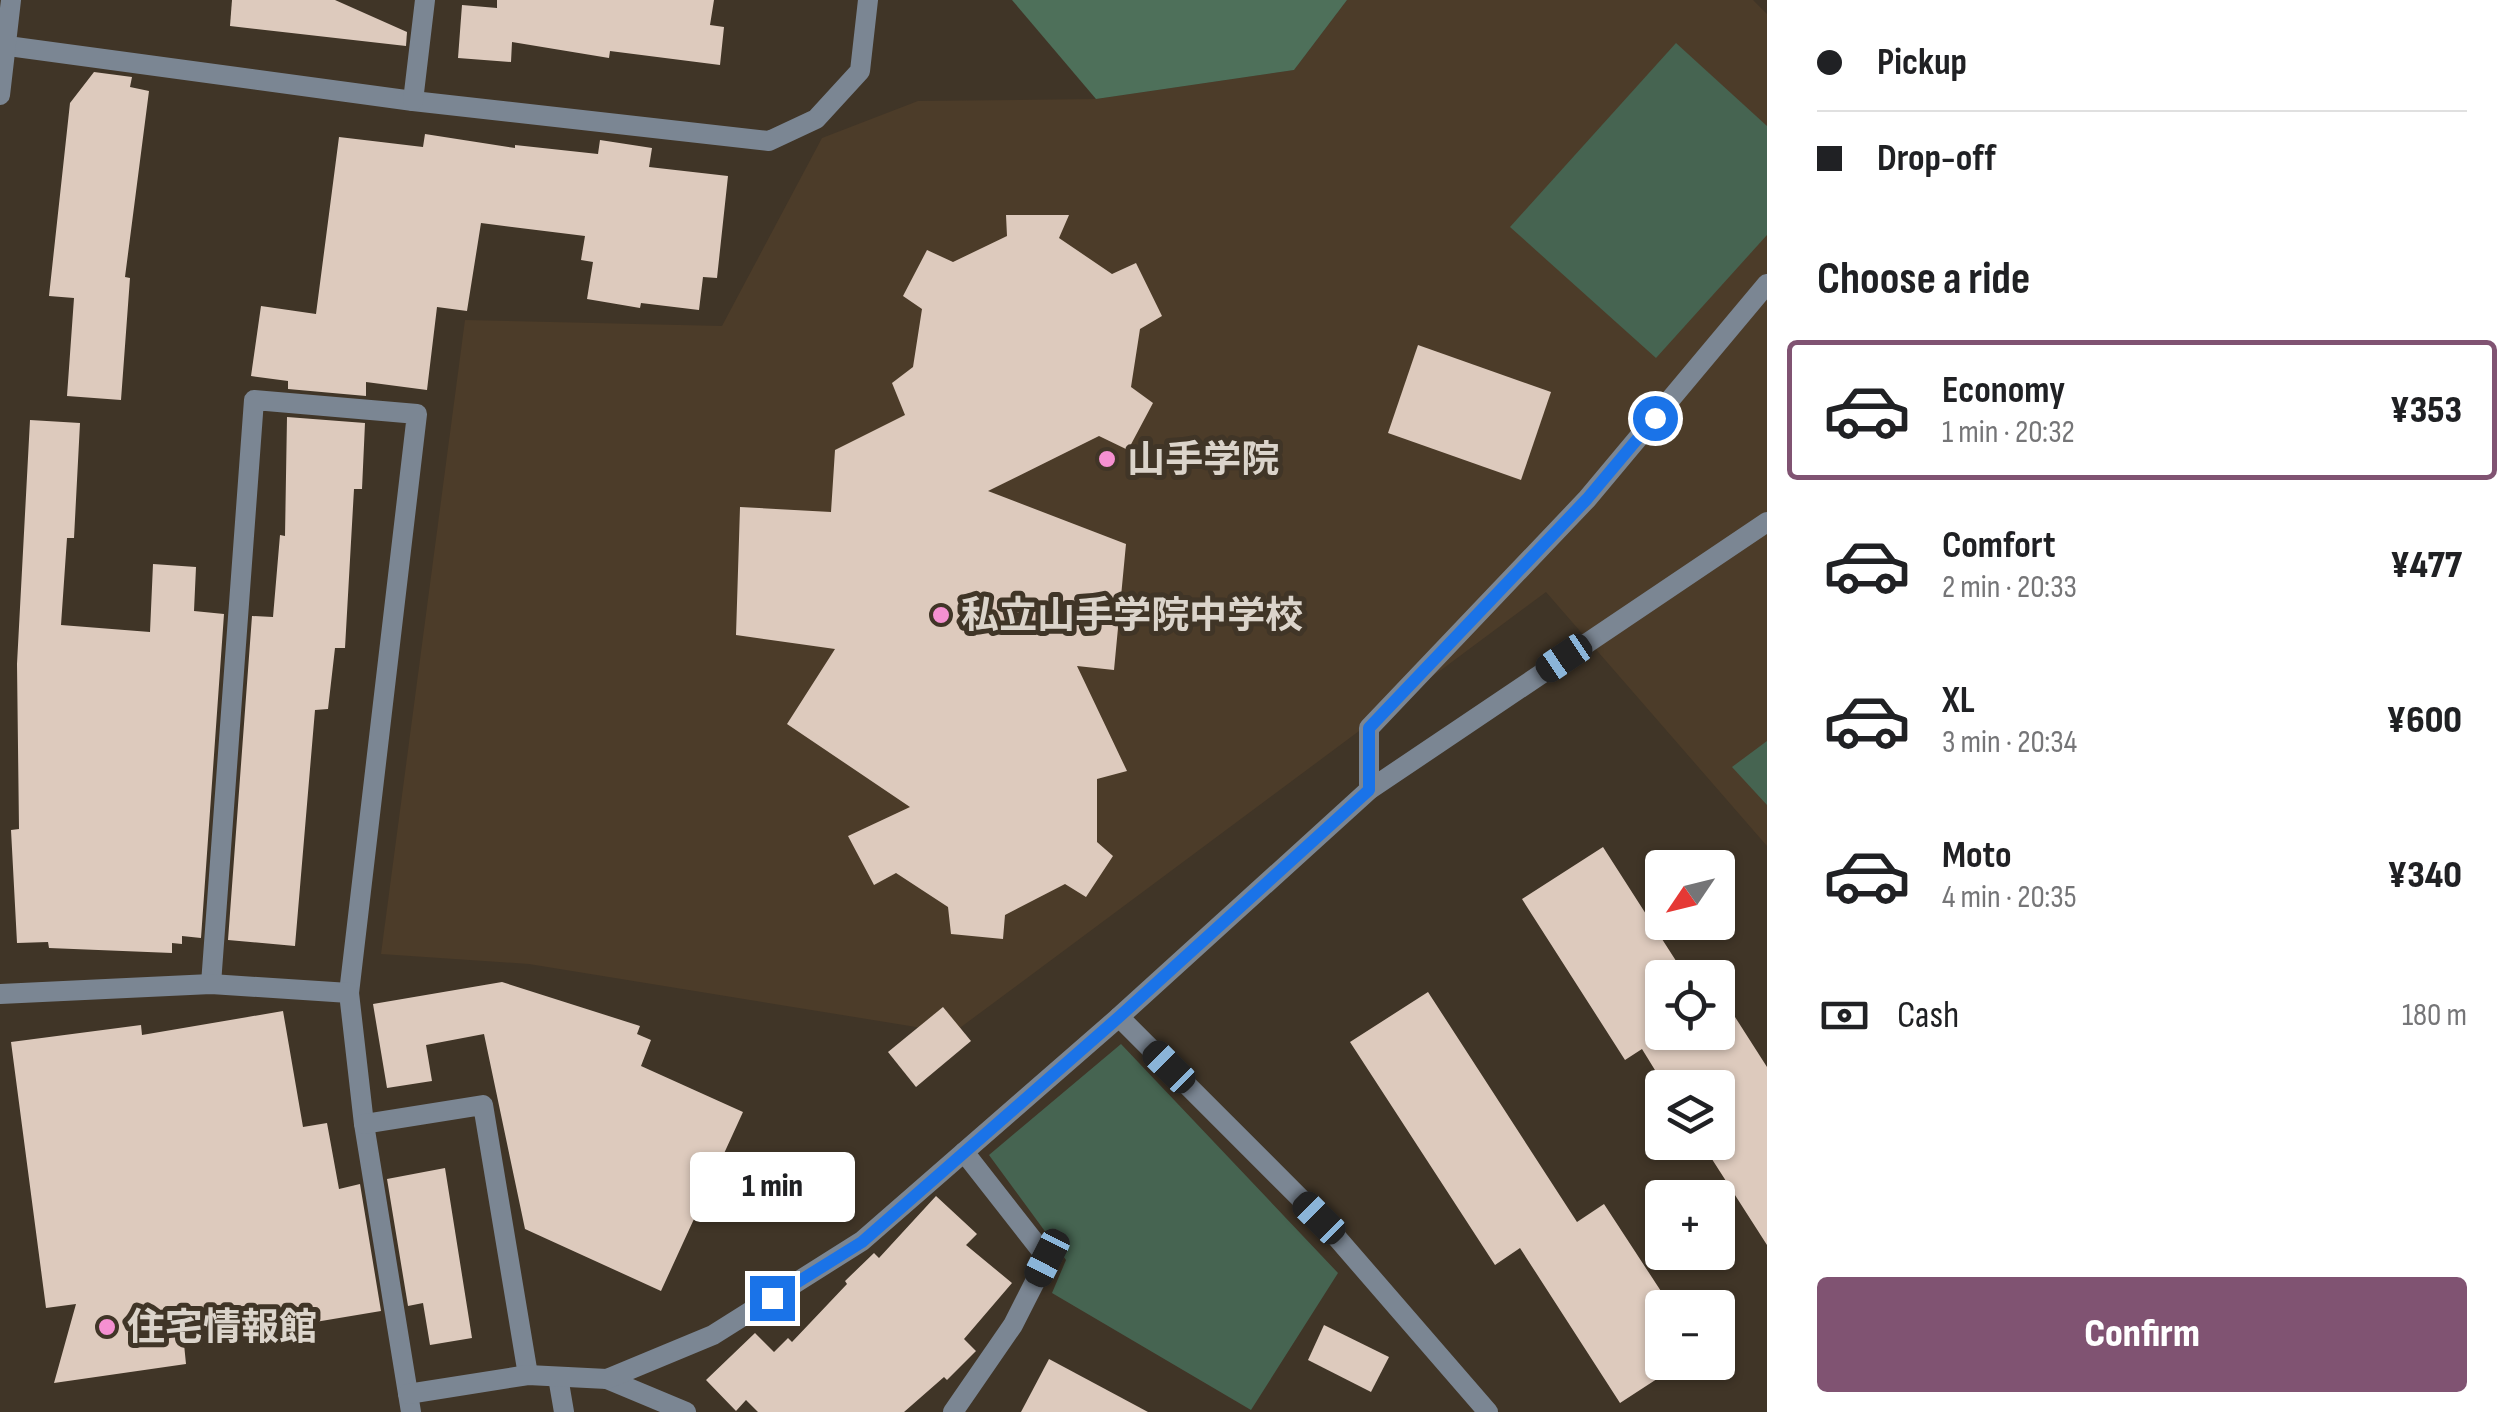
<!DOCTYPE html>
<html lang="en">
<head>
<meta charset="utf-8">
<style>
  body { margin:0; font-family:"Sofia Sans Condensed","Noto Sans JP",sans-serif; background:#f6f6f6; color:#202124; height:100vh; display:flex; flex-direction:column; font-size:38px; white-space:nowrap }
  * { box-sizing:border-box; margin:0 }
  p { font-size:32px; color:#757577 }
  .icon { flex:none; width:55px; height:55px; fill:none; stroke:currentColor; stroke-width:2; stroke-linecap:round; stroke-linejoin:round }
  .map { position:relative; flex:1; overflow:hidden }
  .panel { display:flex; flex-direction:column; background:#fff; width:750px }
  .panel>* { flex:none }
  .guide { display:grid; align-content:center; height:220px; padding:0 50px; background:#fff }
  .needle { width:65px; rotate:235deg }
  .tools { position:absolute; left:1645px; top:850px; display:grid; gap:20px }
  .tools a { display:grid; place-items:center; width:90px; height:90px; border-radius:10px; background:#fff; box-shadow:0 2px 8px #0004; font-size:50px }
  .end { position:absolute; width:45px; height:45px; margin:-22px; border:12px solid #1a73e8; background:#fff; box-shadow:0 0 0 5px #fff }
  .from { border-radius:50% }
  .bubble { position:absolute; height:70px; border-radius:10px; background:#fff; box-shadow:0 2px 8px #0004; font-size:32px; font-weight:800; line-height:70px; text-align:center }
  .car { position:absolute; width:30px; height:60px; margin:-30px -15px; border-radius:12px; box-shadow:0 0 8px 2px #0007; background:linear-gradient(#222 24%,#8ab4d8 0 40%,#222 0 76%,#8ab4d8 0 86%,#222 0) }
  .guide b { display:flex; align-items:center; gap:35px; height:95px; font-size:38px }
  .guide b+b { border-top:2px solid #e0e0e0 }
  .guide i { width:25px; height:25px; background:#202124 }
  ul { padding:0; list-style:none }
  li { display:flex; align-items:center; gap:30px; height:140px; margin:0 20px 15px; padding:0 30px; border:5px solid transparent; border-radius:10px }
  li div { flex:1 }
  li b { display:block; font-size:38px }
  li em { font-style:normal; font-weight:800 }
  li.selected { border-color:#805372 }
  li>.icon { width:90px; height:90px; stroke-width:1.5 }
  h2 { padding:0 50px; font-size:45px; line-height:120px }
  .pay { display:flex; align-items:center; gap:25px; height:110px; padding:0 50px; font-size:38px }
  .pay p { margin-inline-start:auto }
  .primary-button { display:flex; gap:20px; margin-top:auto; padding:20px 50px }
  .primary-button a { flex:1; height:115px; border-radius:10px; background:#805372; color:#fff; font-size:40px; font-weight:800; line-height:115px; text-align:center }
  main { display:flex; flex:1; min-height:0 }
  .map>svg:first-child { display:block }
  .built { fill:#4c3c29 }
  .green { fill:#466451 }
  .forest { fill:#4e705a }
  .building { fill:#ddcabd }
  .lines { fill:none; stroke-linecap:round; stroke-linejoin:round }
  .service { stroke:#7b8693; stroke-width:20 }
  .minor { stroke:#7b8693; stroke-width:20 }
  .tertiary { stroke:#7b8693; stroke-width:20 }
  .route { stroke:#1a73e8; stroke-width:12 }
  .poi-dot { fill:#f590d1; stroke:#403527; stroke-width:4 }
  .labels { text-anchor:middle; stroke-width:10; stroke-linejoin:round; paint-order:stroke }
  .poi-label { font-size:38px; font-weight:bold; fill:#dbd4cb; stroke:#403527; text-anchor:start }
</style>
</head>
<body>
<main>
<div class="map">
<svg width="1767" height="1412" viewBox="0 0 1767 1412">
  <rect width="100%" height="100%" fill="#403527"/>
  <path class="built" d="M1347 0H1753L1767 14V846L1546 592 953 1033 529 964 381 954 465 320 722 326 822 138 918 101 1096 99 1294 70Z"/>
  <g class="green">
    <path d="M1676 43 1767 126V235L1656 358 1510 227Z"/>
    <path d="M1767 741V805L1732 767Z"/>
    <path d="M1121 1044 1338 1273 1251 1410 1052 1293 1066 1260 989 1155Z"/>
  </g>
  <path class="forest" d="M1012 0H1347L1294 70 1096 99Z"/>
  <g class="building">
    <path d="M232 0H335L407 32 406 46 230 26Z"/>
    <path d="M497 0H714L710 25 724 27 720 65 610 51 609 58 512 42 511 62 458 58 462 5 497 8Z"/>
    <path d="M94 72 132 77 130 87 149 91 125 277 130 278 121 400 67 396 74 298 49 296 70 103Z"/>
    <path d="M425 134 515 148V145L598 154 600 140 652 148 649 167 728 176 717 278 703 277 699 310 641 303 640 308 587 299 593 262 581 260 585 236 481 223 467 311 437 307 427 390 366 382V396L288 389V381L251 376 261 306 316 314 339 137 423 147Z"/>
    <path d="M1006 215H1069L1059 238 1112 274 1136 263 1162 316 1140 329 1131 387 1153 403 1128 450 1099 436 988 491 1126 544 1114 670 1077 666 1127 771 1097 779V842L1113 856 1086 897 1065 884 1005 915 1003 939 951 934 948 907 896 873 874 885 848 836 910 807 787 724 835 649 736 635 740 507 831 512 835 450 905 415 892 383 913 367 922 309 903 296 927 250 953 262 1007 236Z"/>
    <path d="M1418 345 1551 392 1521 480 1388 433Z"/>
    <path d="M287 417 365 423 362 489H354L345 648H335L328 709 315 710 295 946 228 940 252 616 273 617 280 535 285 536Z"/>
    <path d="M30 420 80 423 74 538H67L61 625 150 632 153 564 196 567 194 611 224 614 201 938 182 936V944L172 943V953L49 948 48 942 17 943 11 830 19 829 17 664Z"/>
    <path d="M1603 847 1687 978H1662V1032H1718V1013L1728 1006 1767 1067V1245L1701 1142H1718V1088H1666L1642 1049 1625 1060 1522 899Z"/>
    <path d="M502 982 640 1026 637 1034 651 1040 641 1066 743 1112 661 1291 525 1229 484 1034 426 1045 432 1081 387 1088 373 1004Z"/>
    <path d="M1428 992 1577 1222 1604 1204 1672 1308H1662V1362H1683L1620 1403 1520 1248 1495 1265 1350 1042Z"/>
    <path d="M943 1007 971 1041 916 1087 888 1052Z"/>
    <path d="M283 1011 303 1127 327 1123 339 1189 360 1184 381 1311 184 1344 186 1364 54 1383 76 1304 46 1308 11 1042 141 1025 142 1035Z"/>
    <path d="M445 1168 472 1338 430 1345 423 1303 408 1306 387 1179Z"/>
    <path d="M936 1196 977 1234 966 1245 1012 1283 964 1339 976 1351 947 1380 944 1377 904 1412H758L746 1400 736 1411 706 1380 755 1333 774 1352 788 1338 792 1342 847 1284 845 1281 874 1253 879 1258Z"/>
    <path d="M1324 1325 1389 1357 1371 1392 1308 1360Z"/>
    <path d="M1049 1359 1148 1412H1021Z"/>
  </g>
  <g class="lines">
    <g class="service">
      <path d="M1369 790V728L1587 499 1767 284"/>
      <path d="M1119 1017 1369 790 1767 522"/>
      <path d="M558 1377 564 1412"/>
    </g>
    <g class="minor">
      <path d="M0 45 413 101 769 141 816 119 860 71 868 0"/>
      <path d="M413 101 425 0"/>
      <path d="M211 984 254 400 417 414 349 993"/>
      <path d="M0 994 211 984 349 993 364 1124 411 1412"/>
      <path d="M364 1124 483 1105 528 1375"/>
      <path d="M607 1379 686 1412"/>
      <path d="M408 1394 528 1375 607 1379 713 1335 862 1241 1119 1017 1319 1217 1488 1412"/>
      <path d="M953 1412 1013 1325 1047 1258 964 1152"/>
    </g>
    <path class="tertiary" d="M0 95 11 0"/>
  </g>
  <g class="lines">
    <path class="route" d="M772 1298 862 1242 1119 1017 1369 790V728L1587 499 1655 418"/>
  </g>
  <g class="poi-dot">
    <circle cx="1107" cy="459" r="10"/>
    <circle cx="941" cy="615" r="10"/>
    <circle cx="107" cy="1327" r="10"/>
  </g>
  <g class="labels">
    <g class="poi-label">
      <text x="1127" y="472">山手学院</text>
      <text x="961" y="628">私立山手学院中学校</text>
      <text x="127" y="1340">住宅情報館</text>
    </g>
  </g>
</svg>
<div class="tools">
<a><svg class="needle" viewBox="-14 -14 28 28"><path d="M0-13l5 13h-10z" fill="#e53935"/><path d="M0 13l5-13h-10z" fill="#757577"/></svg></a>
<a><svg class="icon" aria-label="locate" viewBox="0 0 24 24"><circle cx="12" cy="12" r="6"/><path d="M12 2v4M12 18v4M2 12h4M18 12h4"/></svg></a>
<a><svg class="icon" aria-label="layers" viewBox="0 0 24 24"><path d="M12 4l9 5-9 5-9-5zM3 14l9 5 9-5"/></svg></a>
<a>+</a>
<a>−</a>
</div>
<i class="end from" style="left:1655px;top:418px"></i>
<i class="end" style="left:772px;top:1298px"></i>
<div class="bubble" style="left:690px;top:1152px;width:165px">1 min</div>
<i class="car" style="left:1564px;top:658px;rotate:236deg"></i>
<i class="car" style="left:1169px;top:1067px;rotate:315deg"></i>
<i class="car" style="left:1319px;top:1218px;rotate:315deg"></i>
<i class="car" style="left:1047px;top:1258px;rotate:207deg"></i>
</div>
<section class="panel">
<div class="guide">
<b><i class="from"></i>Pickup</b>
<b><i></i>Drop-off</b>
</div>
<h2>Choose a ride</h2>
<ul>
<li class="selected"><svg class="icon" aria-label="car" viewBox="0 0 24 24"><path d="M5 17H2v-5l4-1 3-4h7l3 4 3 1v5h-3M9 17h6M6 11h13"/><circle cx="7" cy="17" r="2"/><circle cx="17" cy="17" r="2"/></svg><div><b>Economy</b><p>1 min · 20:32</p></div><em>¥353</em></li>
<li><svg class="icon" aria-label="car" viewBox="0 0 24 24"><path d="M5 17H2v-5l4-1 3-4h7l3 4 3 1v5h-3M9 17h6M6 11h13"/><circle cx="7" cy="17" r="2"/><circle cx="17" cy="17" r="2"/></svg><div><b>Comfort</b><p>2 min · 20:33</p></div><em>¥477</em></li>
<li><svg class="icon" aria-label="car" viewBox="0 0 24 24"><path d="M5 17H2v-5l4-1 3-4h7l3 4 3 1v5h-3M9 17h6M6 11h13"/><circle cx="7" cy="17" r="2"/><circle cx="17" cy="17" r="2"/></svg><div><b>XL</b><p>3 min · 20:34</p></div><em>¥600</em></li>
<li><svg class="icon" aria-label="car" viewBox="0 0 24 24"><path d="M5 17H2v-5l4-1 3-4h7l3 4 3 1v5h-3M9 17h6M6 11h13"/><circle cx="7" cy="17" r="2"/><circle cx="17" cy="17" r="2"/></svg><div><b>Moto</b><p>4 min · 20:35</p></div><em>¥340</em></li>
</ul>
<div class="pay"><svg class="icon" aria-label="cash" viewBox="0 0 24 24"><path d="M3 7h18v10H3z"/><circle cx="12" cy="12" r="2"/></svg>Cash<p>180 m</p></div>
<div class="primary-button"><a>Confirm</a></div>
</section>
</main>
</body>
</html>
